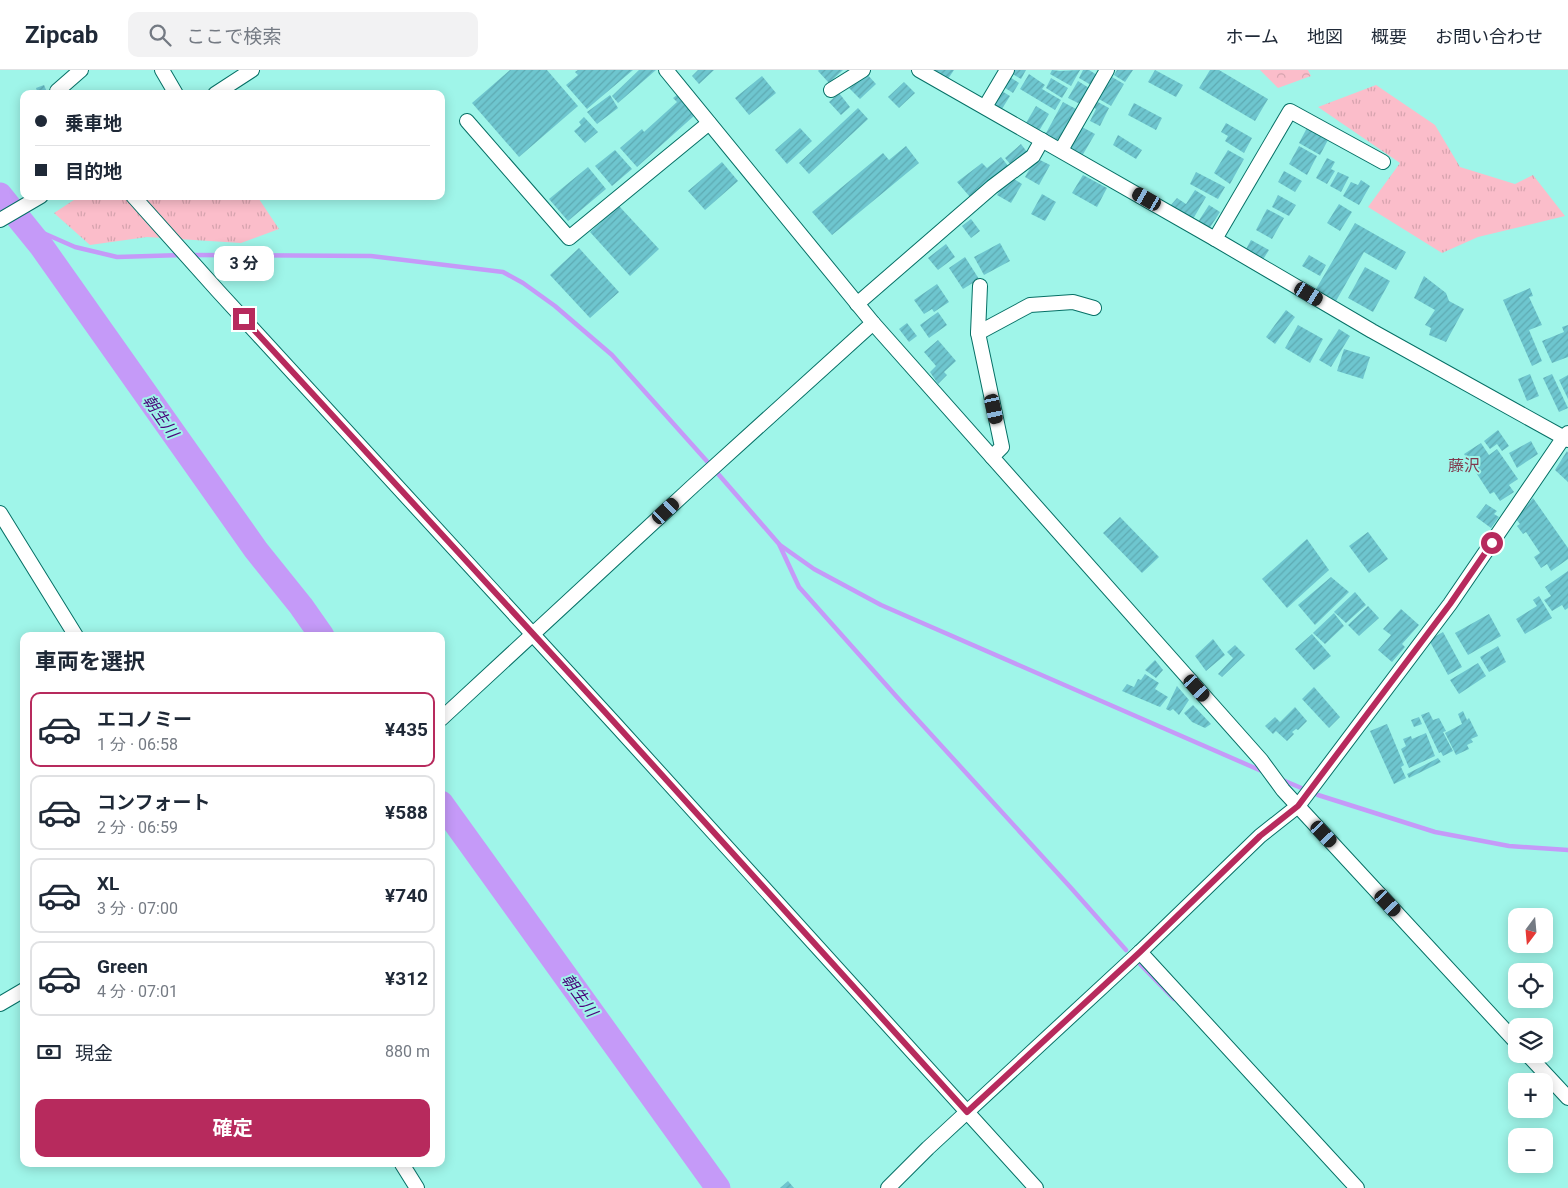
<!DOCTYPE html>
<html lang="ja">
<head>
<meta charset="utf-8">
<style>
  body { margin:0; font-family:Roboto,"Noto Sans JP",sans-serif; background:#f2f2f3; color:#1f2937; height:100vh; display:flex; flex-direction:column; font-size:19px; white-space:nowrap }
  * { box-sizing:border-box; margin:0 }
  p { font-size:16px; color:#747a83 }
  .icon { flex:none; width:28px; height:28px; fill:none; stroke:currentColor; stroke-width:2; stroke-linecap:round; stroke-linejoin:round }
  .map { position:relative; flex:1; overflow:hidden }
  .drawer { position:absolute; left:20px; top:562px; width:425px; height:535px; display:flex; flex-direction:column; background:#fff; border-radius:10px; box-shadow:0 2px 12px #0003 }
  .drawer>* { flex:none }
  .top-card { position:absolute; left:20px; top:20px; width:425px; height:110px; border-radius:10px; box-shadow:0 2px 12px #0003; display:grid; align-content:center; height:110px; padding:0 15px; background:#fff }
  .needle { width:32px; rotate:196deg }
  .controls { position:absolute; left:1508px; top:838px; display:grid; gap:10px }
  .controls a { display:grid; place-items:center; width:45px; height:45px; border-radius:10px; background:#fff; box-shadow:0 2px 12px #0003; font-size:25px }
  .end { position:absolute; width:22px; height:22px; margin:-11px; border:6px solid #b72a5d; background:#fff; box-shadow:0 0 0 2px #fff }
  .from { border-radius:50% }
  .bubble { position:absolute; height:35px; border-radius:10px; background:#fff; box-shadow:0 2px 12px #0003; font-size:16px; font-weight:700; line-height:35px; text-align:center }
  .car { position:absolute; width:15px; height:30px; margin:-15px -8px; border-radius:6px; box-shadow:0 0 4px 1px #0007; background:linear-gradient(#222 24%,#8ab4d8 0 40%,#222 0 76%,#8ab4d8 0 86%,#222 0) }
  .top-card b { display:flex; align-items:center; gap:18px; height:48px; font-size:19px }
  .top-card b+b { border-top:1px solid #e0e1e3 }
  .top-card i { width:12px; height:12px; background:#1f2937 }
  ul { padding:0; list-style:none }
  li { display:flex; align-items:center; gap:15px; height:75px; margin:0 10px 8px; padding:0 5px; border:2px solid #e0e1e3; border-radius:10px }
  li div { flex:1 }
  li b { display:block; font-size:19px }
  li em { font-style:normal; font-weight:700 }
  li.selected { border-color:#b72a5d }
  li>.icon { width:45px; height:45px; stroke-width:1.5 }
  h2 { padding:0 15px; font-size:22px; line-height:60px }
  .pay { display:flex; align-items:center; gap:12px; height:55px; padding:0 15px; font-size:19px }
  .pay p { margin-inline-start:auto }
  .primary-button { display:flex; gap:10px; margin-top:auto; padding:10px 15px }
  .primary-button a { flex:1; height:58px; border-radius:10px; background:#b72a5d; color:#fff; font-size:20px; font-weight:700; line-height:58px; text-align:center }
  header { display:flex; align-items:center; gap:30px; box-sizing:border-box; height:70px; padding:0 25px; background:#fff; border-bottom:1px solid #e0e1e3 }
  header strong { font-size:24px }
  nav { display:flex; gap:28px; margin-inline-start:auto; font-size:18px }
  .search { width:350px; height:45px; background:#f2f2f3; display:flex; align-items:center; gap:12px; box-sizing:border-box; padding:0 18px; border-radius:10px; color:#747a83; font-size:19px }
  .map>svg:first-child { display:block }
  .grass { fill:url(#grass-tufts) }
  .forest { fill:url(#forest-crowns) }
  .lines { fill:none; stroke-linecap:round; stroke-linejoin:round }
  .stream { stroke:#c59af8; stroke-width:4.5 }
  .river { stroke:#c59af8; stroke-width:25 }
  .building { fill:url(#building-hatch) }
  .minor-casing { stroke:#067066; stroke-width:16 }
  .minor { stroke:#fff; stroke-width:14 }
  .route { stroke:#b72a5d; stroke-width:6 }
  .labels { text-anchor:middle; stroke-width:4; stroke-linejoin:round; paint-order:stroke }
  .water-label { font-size:16px; font-style:italic; fill:#4b057a; stroke:#9ff5e9 }
  .neighbourhood-label { font-size:16px; fill:#803a4d; stroke:#9ff5e9 }
</style>
</head>
<body>
<header>
<strong>Zipcab</strong>
<div class="search"><svg class="icon" aria-label="search" viewBox="0 0 24 24"><circle cx="10" cy="10" r="6"/><path d="M15 15l6 6"/></svg>ここで検索</div>
<nav><a>ホーム</a><a>地図</a><a>概要</a><a>お問い合わせ</a></nav>
</header>
<div class="map">
<svg width="1568" height="1118" viewBox="0 0 1568 1118">
  <defs>
    <pattern id="grass-tufts" width="24" height="20" patternUnits="userSpaceOnUse" patternTransform="scale(1.25)"><rect width="24" height="20" fill="#fbbdca"/><path d="M3 7l-1-3M5 7V3M7 7l1-3M15 17l-1-3M17 17v-4M19 17l1-3" fill="none" stroke="#d6a3ae"/></pattern>
    <pattern id="forest-crowns" width="20" height="18" patternUnits="userSpaceOnUse" patternTransform="scale(1.25)"><rect width="20" height="18" fill="#fbbdca"/><path d="M2 6a3 3 0 1 1 6 0M12 15a3 3 0 1 1 6 0" fill="none" stroke="#d6a3ae"/></pattern>
    <pattern id="building-hatch" width="6" height="6" patternUnits="userSpaceOnUse" patternTransform="scale(1.25)"><rect width="6" height="6" fill="#6ec6cf"/><path d="M-1 1l2-2M0 6l6-6M5 7l2-2" fill="none" stroke="#5eaab2"/></pattern>
  </defs>
  <rect width="100%" height="100%" fill="#9ff5e9"/>
  <g class="grass">
    <path d="M1376 15 1435 55 1460 97 1515 114 1533 105 1565 146 1478 167 1442 183 1368 137 1400 93 1318 37Z"/>
    <path d="M80 126H257L279 159 241 173 147 167 90 175 54 143Z"/>
  </g>
  <path class="forest" d="M1260 0H1308L1311 6 1278 18Z"/>
  <g class="lines">
    <g class="stream">
      <path d="M25 155 75 177 117 187 183 185"/>
      <path d="M190 185 371 186 503 202 523 213 555 236 612 285 713 398 779 474 799 517 896 626 1072 819 1126 880"/>
      <path d="M780 475 814 499 881 535 1264 702"/>
      <path d="M1280 709 1318 725 1435 762 1509 776 1568 780"/>
      <path d="M1140 894 1174 929"/>
    </g>
    <g class="river">
      <path d="M0 125 42 177 256 480 301 536 322 566"/>
      <path d="M441 733 718 1118"/>
    </g>
  </g>
  <g class="building">
    <path d="M510 0H547L578 36 519 87 472 33Z"/>
    <path d="M578 0H633L587 39 566 15 578 5 575 2Z"/>
    <path d="M639 0H656L618 33 612 26Z"/>
    <path d="M698 0H714L699 14 692 6Z"/>
    <path d="M819 0H843L829 13 818 1Z"/>
    <path d="M934 0H954L948 9Z"/>
    <path d="M1013 0H1026L1021 9 1011 3Z"/>
    <path d="M1052 0 1060 1 1080 0 1071 16 1050 4Z"/>
    <path d="M1083 0H1089L1097 5 1091 15 1079 8Z"/>
    <path d="M1117 0H1133L1125 12 1114 5Z"/>
    <path d="M1155 0 1183 15 1176 27 1148 12Z"/>
    <path d="M1210 0H1219L1268 29 1255 51 1199 18Z"/>
    <path d="M865 2 876 14 860 29 849 18Z"/>
    <path d="M1029 4 1045 15 1042 19 1061 30 1055 40 1020 19Z"/>
    <path d="M762 6 776 23 749 45 735 28Z"/>
    <path d="M1008 6 1019 13 1013 23 1002 16Z"/>
    <path d="M1112 7 1124 14 1111 36 1099 29Z"/>
    <path d="M1051 8 1068 18 1062 28 1046 18Z"/>
    <path d="M1078 11 1089 18 1080 34 1068 28Z"/>
    <path d="M904 12 915 23 899 38 888 27Z"/>
    <path d="M44 15 47 22 38 24 36 18Z"/>
    <path d="M1000 20 1010 26 1002 39 992 33Z"/>
    <path d="M839 23 850 37 841 45 829 32Z"/>
    <path d="M610 25 618 38 597 54 587 42Z"/>
    <path d="M677 25 695 45 637 97 620 78 642 59 644 62 677 32 673 28Z"/>
    <path d="M1096 31 1109 38 1100 56 1090 51 1096 39 1093 37Z"/>
    <path d="M1063 32 1076 39 1057 72 1045 65Z"/>
    <path d="M1134 33 1162 48 1156 60 1128 45Z"/>
    <path d="M1036 36 1049 44 1039 61 1026 53Z"/>
    <path d="M858 38 868 49 809 104 799 93Z"/>
    <path d="M584 47 598 62 585 73 574 61 581 55 579 52Z"/>
    <path d="M1226 53 1252 68 1244 83 1225 71 1228 66 1221 62Z"/>
    <path d="M1308 56 1329 68 1320 85 1299 73Z"/>
    <path d="M1082 57 1095 64 1082 86 1070 79Z"/>
    <path d="M800 58 812 71 787 94 775 80Z"/>
    <path d="M1118 65 1142 80 1136 89 1113 75Z"/>
    <path d="M1021 74 1027 82 1011 95 1005 88Z"/>
    <path d="M906 76 919 93 832 165 812 142 883 83 889 90Z"/>
    <path d="M1299 76 1317 86 1307 105 1289 94Z"/>
    <path d="M615 80 632 99 612 116 595 96Z"/>
    <path d="M1228 80 1244 89 1230 114 1214 103Z"/>
    <path d="M1001 87 1009 97 970 127 957 112 982 93 987 98Z"/>
    <path d="M1036 88 1050 95 1039 115 1025 107Z"/>
    <path d="M1327 88 1335 92 1331 99 1335 101 1327 114 1316 108Z"/>
    <path d="M722 92 738 111 705 140 688 121Z"/>
    <path d="M588 97 606 119 568 151 549 129Z"/>
    <path d="M1284 101 1302 111 1295 122 1278 112Z"/>
    <path d="M1196 102 1225 117 1218 129 1190 114Z"/>
    <path d="M1338 102 1349 107 1341 122 1330 116Z"/>
    <path d="M1083 105 1107 118 1097 137 1072 123Z"/>
    <path d="M1009 106 1022 114 1011 133 997 125Z"/>
    <path d="M1361 110 1370 116 1359 135 1343 126 1351 112 1358 115Z"/>
    <path d="M1195 120 1206 127 1193 149 1170 136 1177 128 1186 134Z"/>
    <path d="M1042 124 1056 132 1045 151 1031 144Z"/>
    <path d="M1278 125 1296 135 1289 146 1272 137Z"/>
    <path d="M1339 134 1352 142 1340 161 1327 153Z"/>
    <path d="M1209 135 1220 142 1209 159 1198 152Z"/>
    <path d="M619 136 659 179 630 206 590 162Z"/>
    <path d="M1267 139 1284 148 1272 169 1256 160Z"/>
    <path d="M971 149 980 161 971 168 962 156Z"/>
    <path d="M1355 153 1406 182 1396 200 1364 182 1336 231 1316 219Z"/>
    <path d="M1251 170 1269 180 1262 191 1245 181Z"/>
    <path d="M1000 173 1010 191 984 205 974 187Z"/>
    <path d="M946 174 955 187 938 200 928 188Z"/>
    <path d="M579 178 619 222 590 248 550 205Z"/>
    <path d="M1309 185 1326 195 1320 206 1302 196Z"/>
    <path d="M965 187 979 209 963 219 949 198Z"/>
    <path d="M1365 197 1390 211 1373 242 1348 228Z"/>
    <path d="M1424 206 1446 223 1449 231 1464 239 1446 272 1429 265 1431 258 1425 255 1435 240 1414 228Z"/>
    <path d="M937 214 949 232 934 242 932 239 924 244 914 230Z"/>
    <path d="M1530 218 1533 226 1529 227 1542 255 1529 260 1542 291 1532 296 1503 230Z"/>
    <path d="M1286 240 1295 247 1275 274 1266 267Z"/>
    <path d="M938 242 947 255 929 268 920 255Z"/>
    <path d="M907 253 917 266 909 272 899 259Z"/>
    <path d="M1298 255 1323 269 1310 293 1285 278Z"/>
    <path d="M1568 255V287L1552 293 1542 271 1564 262 1562 257Z"/>
    <path d="M1339 259 1350 266 1331 297 1319 290Z"/>
    <path d="M938 270 956 291 944 302 947 305 938 314 930 302 936 296 924 282Z"/>
    <path d="M1344 279 1370 287 1363 309 1337 301Z"/>
    <path d="M1530 304 1539 326 1527 331 1518 309Z"/>
    <path d="M1552 304 1568 338 1559 342 1543 308Z"/>
    <path d="M1568 305V329L1559 310Z"/>
    <path d="M1498 360 1509 376 1502 381 1497 374 1490 379 1484 371Z"/>
    <path d="M1531 371 1538 384 1517 398 1509 383Z"/>
    <path d="M1481 373 1489 385 1497 379 1518 409 1509 415 1514 422 1500 431 1494 422 1490 424 1464 384Z"/>
    <path d="M1567 381 1568 383V412L1555 400Z"/>
    <path d="M1533 428 1568 478V489L1551 501 1547 494 1541 498 1534 487 1540 483 1526 462 1523 464 1517 456 1520 454 1516 449Z"/>
    <path d="M1486 434 1497 441 1494 444 1499 447 1491 458 1476 447Z"/>
    <path d="M1120 447 1159 487 1142 503 1103 463Z"/>
    <path d="M1368 462 1388 489 1369 503 1349 476Z"/>
    <path d="M1307 469 1329 500 1287 538 1262 509Z"/>
    <path d="M1568 501V538L1565 540 1562 535 1552 541 1544 530 1551 526 1545 517Z"/>
    <path d="M1331 507 1349 522 1315 555 1298 535Z"/>
    <path d="M1355 522 1366 535 1346 553 1334 542Z"/>
    <path d="M1539 526 1552 548 1525 564 1516 549 1537 536 1533 530Z"/>
    <path d="M1368 536 1379 548 1359 566 1348 555Z"/>
    <path d="M1401 539 1419 555 1402 574 1405 577 1392 592 1378 580 1391 565 1383 559Z"/>
    <path d="M1334 543 1344 556 1325 574 1313 563Z"/>
    <path d="M1489 544 1501 566 1468 585 1455 563Z"/>
    <path d="M1443 562 1462 597 1448 605 1429 570Z"/>
    <path d="M1312 564 1331 586 1314 600 1295 579Z"/>
    <path d="M1213 569 1225 585 1206 601 1195 586Z"/>
    <path d="M1235 575 1245 585 1222 607 1218 604 1233 588 1227 582Z"/>
    <path d="M1498 576 1506 592 1489 602 1480 587Z"/>
    <path d="M1155 590 1163 600 1156 608 1145 600Z"/>
    <path d="M1478 593 1486 606 1459 624 1450 610Z"/>
    <path d="M1145 604 1159 613 1155 619 1168 627 1160 637 1122 621 1127 614 1134 617 1138 609 1141 610Z"/>
    <path d="M1177 616 1189 630 1179 645 1173 639 1170 641 1166 639Z"/>
    <path d="M1314 617 1340 647 1329 658 1302 629Z"/>
    <path d="M1193 635 1211 654 1205 658 1192 652 1184 643Z"/>
    <path d="M1295 637 1307 651 1298 660 1296 659 1292 662 1294 664 1287 671 1276 661 1273 664 1265 656 1275 647 1280 652Z"/>
    <path d="M1463 641 1467 650 1469 648 1478 666 1471 669 1473 672 1467 675 1469 679 1456 685 1445 663 1462 654 1458 644Z"/>
    <path d="M1429 642 1433 650 1439 648 1446 661 1443 662 1453 681 1443 686 1441 682 1439 683 1421 645Z"/>
    <path d="M1419 647 1422 654 1414 657 1411 650Z"/>
    <path d="M1387 654 1404 695 1401 697 1406 708 1394 714 1370 661Z"/>
    <path d="M1426 663 1435 686 1409 698 1401 679 1406 676 1403 669 1411 666 1412 669Z"/>
    <path d="M1438 688 1441 692 1409 708 1407 704Z"/>
    <path d="M788 1111 794 1118H780Z"/>
  </g>
  <g class="lines">
    <g class="minor-casing">
      <g id="minor">
        <path d="M162 0 176 24"/>
        <path d="M666 0 873 253 1261 690 1283 720 1516 972"/>
        <path d="M919 0 1215 169 1372 261 1568 370"/>
        <path d="M831 20 863 0"/>
        <path d="M57 21 81 0"/>
        <path d="M215 24 252 0"/>
        <path d="M985 37 1007 0"/>
        <path d="M467 51 569 168 709 53"/>
        <path d="M1061 80 1107 0"/>
        <path d="M133 126 218 221 615 654 1036 1118"/>
        <path d="M0 150 41 126"/>
        <path d="M1215 169 1290 41 1383 92"/>
        <path d="M980 216 978 263 1002 377 992 387"/>
        <path d="M857 234 992 117 1033 86 1042 70"/>
        <path d="M978 263 1030 235 1073 232 1094 238"/>
        <path d="M0 443 76 566"/>
        <path d="M441 649 694 415 873 253"/>
        <path d="M1140 882 1357 1118"/>
        <path d="M0 934 24 920"/>
        <path d="M1527 984 1568 1028"/>
        <path d="M402 1094 417 1118"/>
        <path d="M888 1118 928 1078 1140 882 1260 766 1298 736 1450 534 1564 367 1568 363"/>
      </g>
    </g>
    <use href="#minor" class="minor"/>
  </g>
  <g class="lines">
    <path class="route" d="M244 249 604 641 967 1042 1140 882 1260 766 1298 736 1450 534 1492 473"/>
  </g>
  <g class="labels">
    <g class="water-label">
      <text transform="translate(161 346) rotate(55)" y="6">朝生川</text>
      <text transform="translate(580 925) rotate(54)" y="6">朝生川</text>
    </g>
    <g class="neighbourhood-label">
      <text x="1464" y="401">藤沢</text>
    </g>
  </g>
</svg>
<div class="controls">
<a><svg class="needle" viewBox="-14 -14 28 28"><path d="M0-13l5 13h-10z" fill="#e53935"/><path d="M0 13l5-13h-10z" fill="#747a83"/></svg></a>
<a><svg class="icon" aria-label="locate" viewBox="0 0 24 24"><circle cx="12" cy="12" r="6"/><path d="M12 2v4M12 18v4M2 12h4M18 12h4"/></svg></a>
<a><svg class="icon" aria-label="layers" viewBox="0 0 24 24"><path d="M12 4l9 5-9 5-9-5zM3 14l9 5 9-5"/></svg></a>
<a>+</a>
<a>−</a>
</div>
<i class="end from" style="left:1492px;top:473px"></i>
<i class="end" style="left:244px;top:249px"></i>
<div class="bubble" style="left:214px;top:176px;width:60px">3 分</div>
<i class="car" style="left:1147px;top:129px;rotate:300deg"></i>
<i class="car" style="left:1309px;top:224px;rotate:121deg"></i>
<i class="car" style="left:994px;top:339px;rotate:168deg"></i>
<i class="car" style="left:666px;top:441px;rotate:47deg"></i>
<i class="car" style="left:1197px;top:618px;rotate:138deg"></i>
<i class="car" style="left:1324px;top:764px;rotate:137deg"></i>
<i class="car" style="left:1388px;top:833px;rotate:137deg"></i>
<div class="top-card">
<b><i class="from"></i>乗車地</b>
<b><i></i>目的地</b>
</div>
<section class="drawer">
<h2>車両を選択</h2>
<ul>
<li class="selected"><svg class="icon" aria-label="car" viewBox="0 0 24 24"><path d="M5 17H2v-5l4-1 3-4h7l3 4 3 1v5h-3M9 17h6M6 11h13"/><circle cx="7" cy="17" r="2"/><circle cx="17" cy="17" r="2"/></svg><div><b>エコノミー</b><p>1 分 · 06:58</p></div><em>¥435</em></li>
<li><svg class="icon" aria-label="car" viewBox="0 0 24 24"><path d="M5 17H2v-5l4-1 3-4h7l3 4 3 1v5h-3M9 17h6M6 11h13"/><circle cx="7" cy="17" r="2"/><circle cx="17" cy="17" r="2"/></svg><div><b>コンフォート</b><p>2 分 · 06:59</p></div><em>¥588</em></li>
<li><svg class="icon" aria-label="car" viewBox="0 0 24 24"><path d="M5 17H2v-5l4-1 3-4h7l3 4 3 1v5h-3M9 17h6M6 11h13"/><circle cx="7" cy="17" r="2"/><circle cx="17" cy="17" r="2"/></svg><div><b>XL</b><p>3 分 · 07:00</p></div><em>¥740</em></li>
<li><svg class="icon" aria-label="car" viewBox="0 0 24 24"><path d="M5 17H2v-5l4-1 3-4h7l3 4 3 1v5h-3M9 17h6M6 11h13"/><circle cx="7" cy="17" r="2"/><circle cx="17" cy="17" r="2"/></svg><div><b>Green</b><p>4 分 · 07:01</p></div><em>¥312</em></li>
</ul>
<div class="pay"><svg class="icon" aria-label="cash" viewBox="0 0 24 24"><path d="M3 7h18v10H3z"/><circle cx="12" cy="12" r="2"/></svg>現金<p>880 m</p></div>
<div class="primary-button"><a>確定</a></div>
</section>
</div>
</body>
</html>
